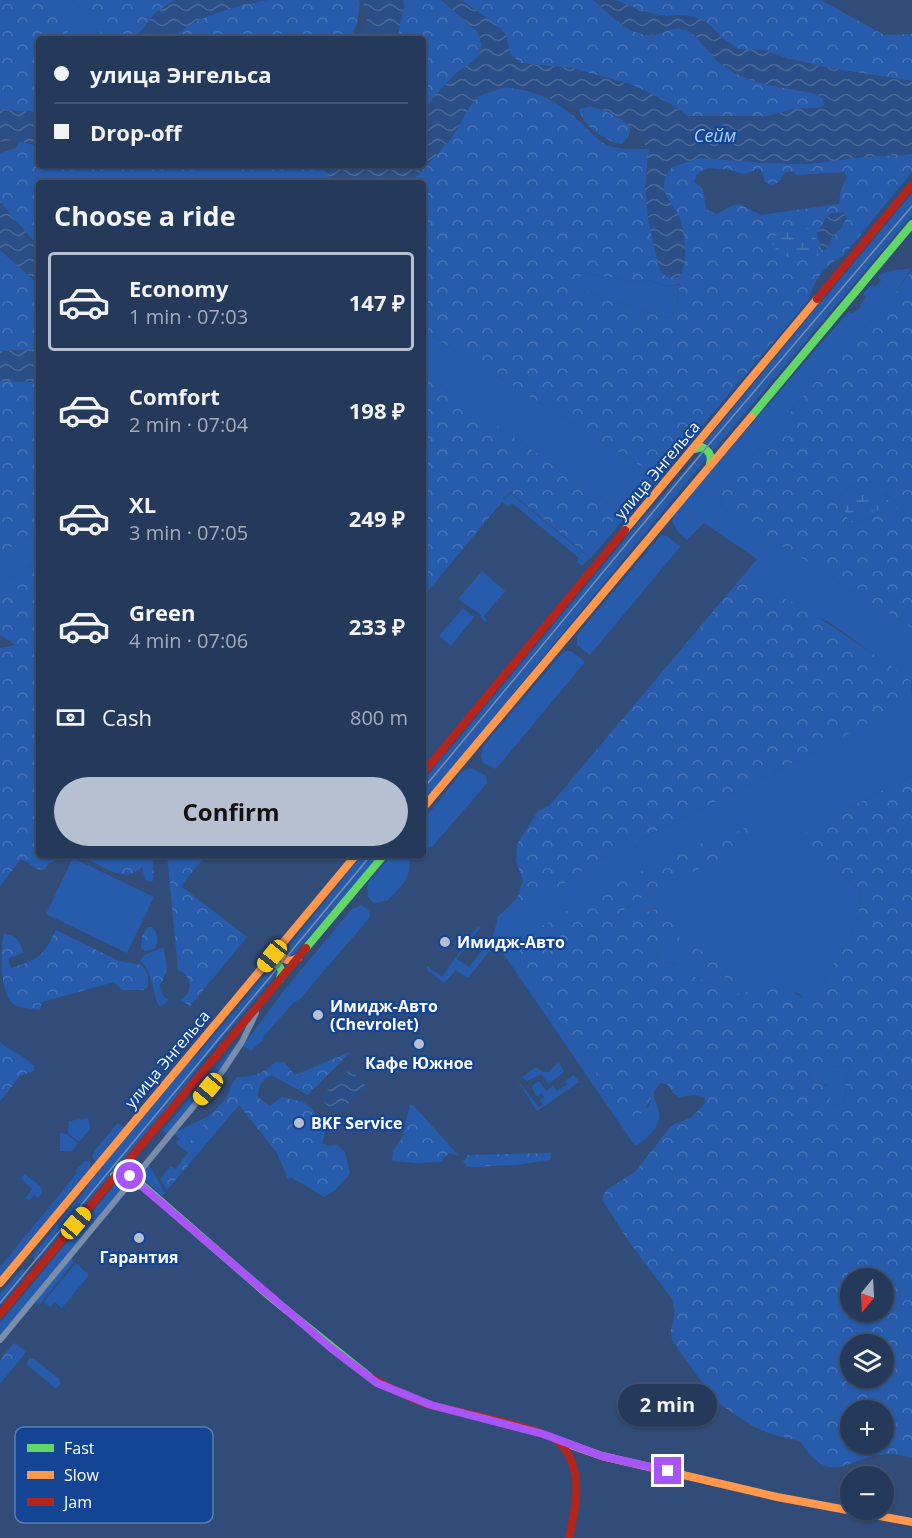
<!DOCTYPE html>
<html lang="en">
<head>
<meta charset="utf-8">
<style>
  body { margin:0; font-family:"Open Sans",sans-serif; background:#2d4060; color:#f1f3f6; height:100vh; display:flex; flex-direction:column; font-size:22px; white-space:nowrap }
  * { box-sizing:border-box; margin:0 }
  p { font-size:20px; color:#a3acbb }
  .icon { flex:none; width:33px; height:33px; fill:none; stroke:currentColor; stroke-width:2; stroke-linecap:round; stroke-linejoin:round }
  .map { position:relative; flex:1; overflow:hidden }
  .details { position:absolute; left:36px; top:180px; width:390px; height:678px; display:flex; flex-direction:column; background:#25395a; border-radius:6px; box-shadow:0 2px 4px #0004,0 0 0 2px #425370 }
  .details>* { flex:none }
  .guide { position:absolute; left:36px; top:36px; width:390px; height:132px; border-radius:6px; box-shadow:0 2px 4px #0004,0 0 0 2px #425370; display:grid; align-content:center; height:132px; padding:0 18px; background:#25395a }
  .needle { width:39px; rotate:198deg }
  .fabs { position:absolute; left:840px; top:1268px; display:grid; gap:12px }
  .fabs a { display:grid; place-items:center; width:54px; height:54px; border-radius:50%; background:#25395a; box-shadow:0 2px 4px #0004,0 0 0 2px #425370; font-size:30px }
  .end { position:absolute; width:27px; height:27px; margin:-14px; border:8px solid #a855f7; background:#fff; box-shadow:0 0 0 3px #fff }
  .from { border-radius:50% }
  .bubble { position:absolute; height:42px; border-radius:21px; background:#25395a; box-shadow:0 2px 4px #0004,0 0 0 2px #425370; font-size:20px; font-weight:700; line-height:42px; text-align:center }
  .car { position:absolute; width:18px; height:36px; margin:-18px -9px; border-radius:8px; box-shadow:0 0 4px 2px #0007; background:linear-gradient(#f5c518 24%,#345 0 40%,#f5c518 0 76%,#345 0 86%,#f5c518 0) }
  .guide b { display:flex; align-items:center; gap:21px; height:57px; font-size:22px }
  .guide b+b { border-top:2px solid #425370 }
  .guide i { width:15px; height:15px; background:#f1f3f6 }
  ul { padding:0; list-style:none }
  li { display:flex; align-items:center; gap:18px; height:99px; margin:0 12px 9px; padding:0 6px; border:3px solid transparent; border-radius:6px }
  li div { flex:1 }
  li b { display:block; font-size:22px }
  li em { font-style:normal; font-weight:700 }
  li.current { border-color:#b7c0d0 }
  li>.icon { width:54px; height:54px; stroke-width:1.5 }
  h2 { padding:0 18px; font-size:27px; line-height:72px }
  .pay { display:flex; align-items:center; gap:15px; height:66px; padding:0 18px; font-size:22px }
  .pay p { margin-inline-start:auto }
  .cta { display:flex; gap:12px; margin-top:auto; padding:12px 18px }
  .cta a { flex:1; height:69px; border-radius:36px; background:#b7c0d0; color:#111; font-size:24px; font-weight:700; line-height:69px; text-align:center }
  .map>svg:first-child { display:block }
  .green { fill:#275cac }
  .forest { fill:url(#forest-crowns); fill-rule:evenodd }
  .wetland { fill:url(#wetland-marsh) }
  .water { fill:url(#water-waves) }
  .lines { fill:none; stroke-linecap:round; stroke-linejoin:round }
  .street { stroke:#7a8dab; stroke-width:6 }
  .fast { stroke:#63d668; stroke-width:8 }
  .slow { stroke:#ff974d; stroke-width:8 }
  .jam { stroke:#b3261e; stroke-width:8 }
  .tram { stroke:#7b8daa; stroke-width:1.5 }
  .route { stroke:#a855f7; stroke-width:8 }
  .poi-dot { fill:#b7c0d0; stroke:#144595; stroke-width:2 }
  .labels { text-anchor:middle; stroke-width:4.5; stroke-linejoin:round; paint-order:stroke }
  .street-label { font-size:16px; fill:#fff; stroke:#144595 }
  .poi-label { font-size:16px; font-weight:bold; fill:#fff; stroke:#144595; text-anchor:start }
  .water-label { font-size:18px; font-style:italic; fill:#b0cdf9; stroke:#144595 }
  .key { fill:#144595; stroke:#5a7db5; stroke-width:1.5 }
  .key-label { font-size:16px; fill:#fff }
</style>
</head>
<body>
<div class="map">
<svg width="912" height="1538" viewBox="0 0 912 1538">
  <defs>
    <pattern id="forest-crowns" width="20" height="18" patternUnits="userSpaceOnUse" patternTransform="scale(1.5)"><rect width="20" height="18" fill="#275cac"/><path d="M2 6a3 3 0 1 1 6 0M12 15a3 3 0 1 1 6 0" fill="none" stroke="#4774b8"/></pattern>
    <pattern id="wetland-marsh" width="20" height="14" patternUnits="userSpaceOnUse" patternTransform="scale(1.5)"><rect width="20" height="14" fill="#275cac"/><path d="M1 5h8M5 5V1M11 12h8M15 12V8" fill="none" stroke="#4774b8"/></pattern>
    <pattern id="water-waves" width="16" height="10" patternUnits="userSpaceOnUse" patternTransform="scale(1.5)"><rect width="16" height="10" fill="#2b4e87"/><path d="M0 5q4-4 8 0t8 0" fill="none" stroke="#4b6999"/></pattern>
  </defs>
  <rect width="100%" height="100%" fill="#314c78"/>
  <g class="green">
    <path d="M39 0H72L106 39H78L69 33Z"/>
    <path d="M198 165H218L235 183H214Z"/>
    <path d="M912 193V215L713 451 710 445 704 443Z"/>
    <path d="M912 268 894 295 805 394 721 494 722 508 912 628V684L911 681 829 622 741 584 726 596 757 559 704 523 687 540 678 532 672 521 674 514 848 312 852 314 861 307 860 305 866 297 863 294 872 284 875 287 881 280 878 277C887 268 900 271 912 268Z"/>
    <path d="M583 273 640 282 648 280 664 286 680 285C677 295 678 307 673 317L664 318 590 293 579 288C578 282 579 277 583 273Z"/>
    <path d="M423 330 652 473H662L626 516 432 380 423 378Z"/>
    <path d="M701 452 705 453 706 459 423 803V781L640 521Z"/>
    <path d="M860 484C876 487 886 493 898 504L897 508 890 513 882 512 858 523 849 520 838 508C838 491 844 489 860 484Z"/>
    <path d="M510 493 590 558 582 566 577 562 579 558 512 503 508 507 502 502Z"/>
    <path d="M39 531V561L0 583V553Z"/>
    <path d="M661 535 667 536 680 547 590 655 577 645V635Z"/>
    <path d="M482 571 505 591 484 616 487 620 486 622 480 617 481 615 458 599Z"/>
    <path d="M463 608 474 617 451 646 439 636Z"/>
    <path d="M564 651H571L585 662 496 769 483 763 481 756 484 745Z"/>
    <path d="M912 697V776L873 795 807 832 804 843 862 891 857 923 840 956 828 970 819 996 813 1002 806 1001 798 993 761 988 742 994H734L688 974 672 963 663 962 657 958 656 953 662 942H668L732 982 737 975 677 935 655 907 637 917 621 923 618 920 620 914 625 909 650 893 761 838 750 825 520 950 521 964 538 992 570 1036 580 1056 595 1070 601 1088 648 1108 654 1090C654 1102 657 1104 659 1113 661 1128 645 1141 635 1146L496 943 468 978 456 970 446 981 443 982 427 970V966L442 977 478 926 480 928 457 959 469 967 493 937 498 917 517 898 521 902C545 899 573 877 593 863L826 746Z"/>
    <path d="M472 768 486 776 487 783 433 846 423 850V821L460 774 463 771Z"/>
    <path d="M362 855H380L293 955 287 957 285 952 286 950Z"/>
    <path d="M392 855H408C414 876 401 887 387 901L374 903 368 897 367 884Z"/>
    <path d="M73 858 154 897 127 953 46 914Z"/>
    <path d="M361 905 369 911 370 917 300 999 294 1002 263 1037 264 1039 251 1051 243 1046 285 989 351 910Z"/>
    <path d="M164 947 167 972C157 981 157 993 169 1000L162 1006H159C152 991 153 971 140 961L144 955Z"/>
    <path d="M272 967 276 969 277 974 205 1058 172 1102 38 1260H34L33 1255 85 1190 90 1181 185 1066 199 1053Z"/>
    <path d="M242 1037 220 1072 167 1134 163 1130Z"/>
    <path d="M557 1063 560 1064 564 1072 548 1084 541 1074 527 1081 522 1077 536 1067 543 1072H549Z"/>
    <path d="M849 1065 850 1068 845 1082 846 1095 842 1104 831 1106 828 1103 827 1085 811 1081 809 1078 812 1066 824 1068Z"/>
    <path d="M574 1075 579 1082 537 1111 517 1080 539 1107 543 1105 540 1100 544 1097 542 1093 537 1096 532 1089 533 1085 539 1081 546 1091 553 1086 557 1091 567 1084 565 1081Z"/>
    <path d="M209 1116 184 1150 176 1143 180 1139 174 1134 177 1131Z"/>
    <path d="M88 1118 90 1129 79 1142 68 1133 69 1121Z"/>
    <path d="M118 1123 124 1128 97 1160H94L92 1157 95 1150Z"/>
    <path d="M60 1133 67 1134 78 1143 72 1151H60Z"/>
    <path d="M86 1160 91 1163 90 1168 0 1277V1267L77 1173 75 1171Z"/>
    <path d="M148 1163 165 1193 162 1196 142 1177V1172Z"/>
    <path d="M25 1174 41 1187 42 1192 38 1198 34 1195 29 1201 25 1198 32 1189 21 1178Z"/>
    <path d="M121 1180 124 1183V1187L0 1338V1323L117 1182Z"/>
    <path d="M69 1257 74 1262 39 1305 34 1301Z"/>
    <path d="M76 1263 89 1275 62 1308 55 1302 50 1307 44 1302Z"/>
    <path d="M22 1269 25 1270 26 1274 0 1306V1294Z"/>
    <path d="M30 1358 34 1359 59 1379 60 1384 56 1389 26 1364Z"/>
  </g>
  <g class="forest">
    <path d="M0 0H39L69 33 78 39H39V112L0 110Z"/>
    <path d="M72 0H174L154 14 135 39H106Z"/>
    <path d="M267 0H359L360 2 357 24 350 39H173C192 16 238 6 267 0Z"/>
    <path d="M403 0H441L477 31 482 45 479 55 472 62 456 73 433 98 423 114V39H397L404 6Z"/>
    <path d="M462 0H593L629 29 644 35H655L676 28 684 29 693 34 720 64 755 82 817 94 823 97 824 106 818 108 793 109 768 116H688L671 104 630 84 571 68 520 63 511 54 503 31Z"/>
    <path d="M614 0H821L884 35 912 34V81L829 68 786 58 763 50 739 49 722 38 707 22 685 15 666 16 649 13Z"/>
    <path d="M505 87C534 90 557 100 579 121 588 129 596 140 607 145 620 150 635 149 649 149L646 174 648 218 659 268 671 278C692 275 683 234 679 219 676 210 667 203 665 194 662 184 666 174 672 167L699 158 768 163 809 164 863 157 912 154V172L843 256C824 265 813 282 808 301L662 473H652L423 330V183H410L451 139 470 106 479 96ZM709 168 731 170 744 174 758 169 761 170 765 182 772 185 779 182 785 172H793L797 175 844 172 847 177 841 189 839 204 761 215 739 204 731 206 717 214 706 209 703 189 694 182C695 174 702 169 709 168ZM833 213 841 214 842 227 832 237 819 241 817 233 829 214ZM583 273 640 282 648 280 665 286 680 284C678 295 677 308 673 317L664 318 590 293 580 288C578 282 579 277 583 273Z"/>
    <path d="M590 106C606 110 619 117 631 127L628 137 622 144C607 143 581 124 579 109Z"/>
    <path d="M19 141 39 146V165H198L214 183H39V247L9 213 0 201V153L16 148Z"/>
    <path d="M218 165H321L333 183H235Z"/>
    <path d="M0 250 39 285V349L0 351Z"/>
    <path d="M912 270V628L722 508 721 494 805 394 894 295ZM860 484C876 487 886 493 898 504L897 508 890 513 882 512 858 523 849 520 838 508C838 491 844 489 860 484Z"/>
    <path d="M423 378 432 380 626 516 591 558 510 492 423 597Z"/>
    <path d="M0 381 39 382V531L0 553Z"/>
    <path d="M39 561V855H152L154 877 152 882 145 880 142 867C121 888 99 859 77 857 67 856 57 860 49 863L44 870 38 869 21 859 0 886V648L15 645 2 636H0V583Z"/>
    <path d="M741 584C780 588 825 622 857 643 876 656 894 667 911 681L912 697 910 700 826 746 593 863C573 877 545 899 521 902L517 898 523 881 516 861 517 844 538 811 550 805 726 596Z"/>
    <path d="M912 776V1458C905 1456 896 1454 888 1454 846 1456 833 1490 800 1441L771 1434 754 1427 715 1401 672 1340 671 1330 675 1311 672 1299 632 1246 602 1200 606 1190 635 1172 671 1126 692 1117 705 1103 704 1097 695 1095 679 1097 673 1093 667 1084 661 1083C651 1093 650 1105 640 1115L627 1116 611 1102 601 1088 595 1070 580 1056 570 1036 538 992 521 964 520 950 523 942 531 933 578 904 689 847 735 833 750 825 758 824 764 827 765 833 761 838 650 893 625 909 620 914 618 920 622 923C634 918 651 907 663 908L675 924 677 935 737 975 741 980V983L737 984 732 982 668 942H662L656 953 657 958 663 962 672 963 688 974 734 994C747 994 759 986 773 986 788 985 801 1000 813 1002L819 996 828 970 840 956 857 923 862 891 804 843 802 838 807 832 873 795ZM849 1065 850 1068 845 1082 846 1095 842 1104 831 1106 828 1103C838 1084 825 1086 811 1081L809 1078 812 1066 824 1068ZM850 1278H884V1311H850ZM850 1344H884V1377H850ZM850 1410H884V1443H850Z"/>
    <path d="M167 855H206L181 886 247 937 190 1006 180 1000C194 993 193 976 178 970Z"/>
    <path d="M148 927H152C158 933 160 941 154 949L145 951 141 948 142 936Z"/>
    <path d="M56 930 119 961 142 965 148 974V987L143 990H122L114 982 42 1002 40 1010C31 1008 19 1009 12 1003 0 992 0 947 4 934 17 935 19 942 24 953L8 958 11 968C40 959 43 956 56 930Z"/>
    <path d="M157 952 162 954 164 979 159 985 152 979 151 970 145 958Z"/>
    <path d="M0 1042C11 1052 25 1055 34 1066V1071L20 1076 0 1101Z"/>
    <path d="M350 1052 308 1095 271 1075C260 1083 259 1084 258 1097L270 1106 282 1097 303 1102 312 1109 324 1126 325 1134 322 1143 328 1146 337 1145 345 1152 350 1174 334 1191 324 1197 291 1177 288 1179 277 1153 239 1105 167 1190 160 1179 171 1166 175 1169 188 1153 184 1150 209 1116 226 1099 232 1084 237 1077C253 1077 264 1074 275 1062H284L295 1075Z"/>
    <path d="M410 1105H413L458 1155 449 1153 440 1162H437L417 1163 392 1161 393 1151 402 1138Z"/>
    <path d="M551 1153V1158L549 1160 516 1165 473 1167 466 1166 463 1161 468 1155Z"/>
    <path d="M14 1343 26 1352 0 1384V1360Z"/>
  </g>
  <g class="wetland">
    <path d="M816 225 818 228C815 236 815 247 823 253 807 264 782 261 772 244L775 236C788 230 803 232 816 225Z"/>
    <path d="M858 490 881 495 888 500 889 505 888 508 870 512 859 518 850 516 845 512C844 499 845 494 858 490Z"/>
  </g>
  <g class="water">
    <path d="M174 0H267C238 6 192 16 173 39H135L154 14Z"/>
    <path d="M359 0H403L404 6 397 39H351L361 30 368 18 367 9Z"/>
    <path d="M441 0H462L498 26 505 33 511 54 520 63 571 68 630 84 663 99 683 114 693 118 768 116 793 109 818 108 824 106V100L817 94C785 88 749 85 722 65 708 55 702 37 686 30 675 25 666 32 655 34 632 39 609 14 593 0H614L649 13 666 16 685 15 700 19 707 22 722 38 739 49 763 50 786 58 829 68 912 81V154L863 157 809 164 768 163 699 158 672 167C654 189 670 197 679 217 685 232 689 263 679 277L671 278 664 275 659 268 648 218 645 188 649 149 622 119 601 109 590 106 579 109 568 108 540 93 505 87 479 96 470 106 451 139 410 183H333L321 165H423V114L433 98 456 73 472 62 479 55 482 45 477 31Z"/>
    <path d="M0 110 39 112V146C26 143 13 138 0 142Z"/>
    <path d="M0 201 9 213 39 247V285L0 250Z"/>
    <path d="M844 212 847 217 842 227 832 237 827 250H821L817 233 829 214Z"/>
    <path d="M39 349V382L0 381V351Z"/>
    <path d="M350 1069 367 1087 336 1115 320 1097Z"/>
  </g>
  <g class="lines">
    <path class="street" d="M0 1340 222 1072 242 1042 256 1013"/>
    <g class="fast">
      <path d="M751 417 912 224"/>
      <path d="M694 449 702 447C710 451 712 456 710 464"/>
      <path d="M306 948 384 855"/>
      <path d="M265 967 273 963 279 966 282 971 280 979"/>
      <path d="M114 1176 125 1174 134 1178 274 1300 371 1378"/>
    </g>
    <g class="slow">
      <path d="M625 530 817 299"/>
      <path d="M423 808 751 417"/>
      <path d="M283 945 280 951 283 958 290 961 298 958"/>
      <path d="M0 1283 356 855"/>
      <path d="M559 1441 602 1456 777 1497 912 1522"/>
    </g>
    <g class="jam">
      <path d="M817 299 912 185"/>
      <path d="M423 773 625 530"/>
      <path d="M0 1314 306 948"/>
      <path d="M371 1378C390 1388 409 1398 430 1405 455 1412 549 1428 562 1445 584 1473 576 1506 569 1538"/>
    </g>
    <g class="tram">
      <path d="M423 789 706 448 912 206"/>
      <path d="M0 1303 371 855"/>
    </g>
  </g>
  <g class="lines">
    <path class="route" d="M130 1176 331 1348 377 1383 431 1405 543 1434 602 1456 668 1471"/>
  </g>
  <g class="poi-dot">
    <circle cx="445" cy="942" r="6"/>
    <circle cx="318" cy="1015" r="6"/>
    <circle cx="419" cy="1044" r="6"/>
    <circle cx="299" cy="1123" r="6"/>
    <circle cx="139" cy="1238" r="6"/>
  </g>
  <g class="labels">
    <g class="street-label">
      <text transform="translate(657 470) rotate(-50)" y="6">улица Энгельса</text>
      <text transform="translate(167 1059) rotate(-50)" y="6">улица Энгельса</text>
    </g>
    <g class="poi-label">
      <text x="457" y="948">Имидж-Авто</text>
      <text x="330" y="1012">Имидж-Авто<tspan x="330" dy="18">(Chevrolet)</tspan></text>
      <text x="419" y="1069" text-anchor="middle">Кафе Южное</text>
      <text x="311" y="1129">BKF Service</text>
      <text x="139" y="1263" text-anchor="middle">Гарантия</text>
    </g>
    <g class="water-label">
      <text x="715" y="142">Сейм</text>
    </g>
  </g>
  <rect x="15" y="1427" width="198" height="96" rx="9" class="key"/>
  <rect x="27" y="1444" width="27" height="8" fill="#63d668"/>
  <rect x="27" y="1471" width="27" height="8" fill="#ff974d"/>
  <rect x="27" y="1498" width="27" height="8" fill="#b3261e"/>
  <g class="key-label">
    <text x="64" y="1454">Fast</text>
    <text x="64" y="1481">Slow</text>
    <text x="64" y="1508">Jam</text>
  </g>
</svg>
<div class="fabs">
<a><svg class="needle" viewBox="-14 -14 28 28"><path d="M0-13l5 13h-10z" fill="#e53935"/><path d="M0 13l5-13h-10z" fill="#a3acbb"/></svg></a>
<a><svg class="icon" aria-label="layers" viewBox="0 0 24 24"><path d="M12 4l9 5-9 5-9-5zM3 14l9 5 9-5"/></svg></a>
<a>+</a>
<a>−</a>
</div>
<i class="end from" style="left:130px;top:1176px"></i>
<i class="end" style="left:668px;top:1471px"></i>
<div class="bubble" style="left:618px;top:1384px;width:99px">2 min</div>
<i class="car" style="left:272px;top:956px;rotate:219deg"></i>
<i class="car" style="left:208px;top:1089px;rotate:220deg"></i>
<i class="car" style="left:76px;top:1223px;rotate:40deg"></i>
<div class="guide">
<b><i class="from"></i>улица Энгельса</b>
<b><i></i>Drop-off</b>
</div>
<section class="details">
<h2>Choose a ride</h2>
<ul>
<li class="current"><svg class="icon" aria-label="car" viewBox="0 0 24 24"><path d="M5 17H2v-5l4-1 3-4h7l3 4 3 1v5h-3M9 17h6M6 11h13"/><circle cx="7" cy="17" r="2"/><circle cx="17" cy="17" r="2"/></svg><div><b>Economy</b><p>1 min · 07:03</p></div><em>147 ₽</em></li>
<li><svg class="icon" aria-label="car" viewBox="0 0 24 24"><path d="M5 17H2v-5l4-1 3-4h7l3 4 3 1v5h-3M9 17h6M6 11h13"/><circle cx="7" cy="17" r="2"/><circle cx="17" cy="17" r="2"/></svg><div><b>Comfort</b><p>2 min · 07:04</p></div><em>198 ₽</em></li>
<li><svg class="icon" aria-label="car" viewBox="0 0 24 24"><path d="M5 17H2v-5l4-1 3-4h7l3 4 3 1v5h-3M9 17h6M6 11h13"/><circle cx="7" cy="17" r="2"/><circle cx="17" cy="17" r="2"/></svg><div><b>XL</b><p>3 min · 07:05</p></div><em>249 ₽</em></li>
<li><svg class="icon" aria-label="car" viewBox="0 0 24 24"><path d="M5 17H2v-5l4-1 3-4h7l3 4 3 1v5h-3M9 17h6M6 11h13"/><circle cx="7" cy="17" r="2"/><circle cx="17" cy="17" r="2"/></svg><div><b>Green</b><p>4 min · 07:06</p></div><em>233 ₽</em></li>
</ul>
<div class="pay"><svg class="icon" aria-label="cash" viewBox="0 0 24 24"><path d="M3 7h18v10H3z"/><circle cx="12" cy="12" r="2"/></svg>Cash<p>800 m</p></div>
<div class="cta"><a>Confirm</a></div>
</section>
</div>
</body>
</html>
